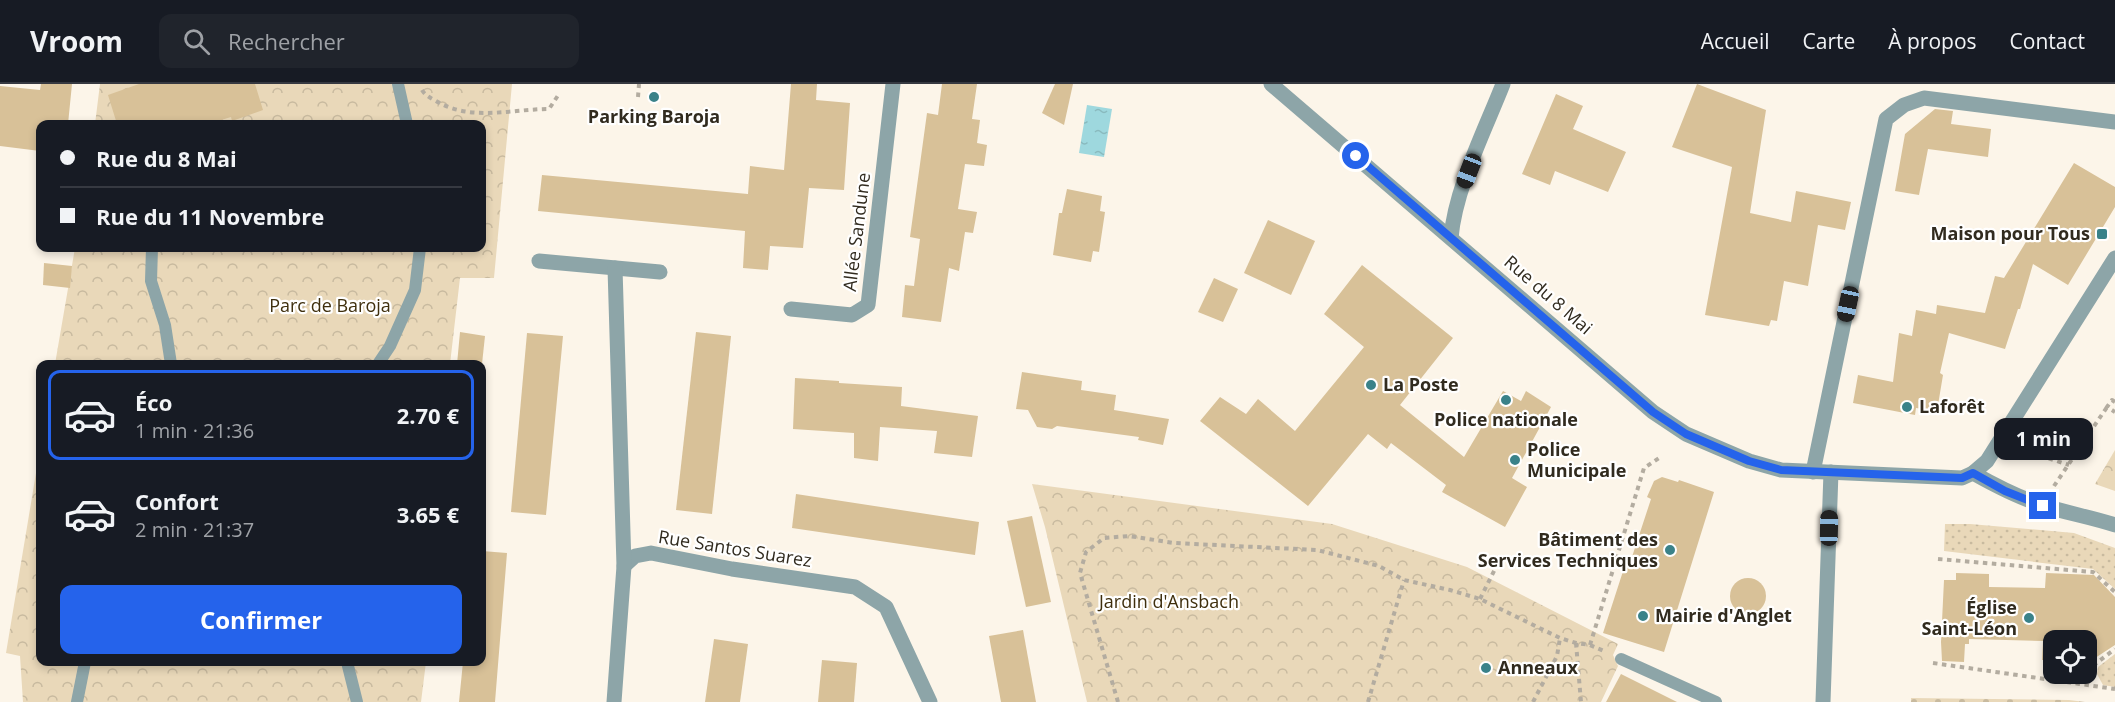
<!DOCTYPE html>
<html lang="fr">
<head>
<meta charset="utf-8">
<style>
  body { margin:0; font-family:"Open Sans",sans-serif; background:#20242c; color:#f1f3f6; height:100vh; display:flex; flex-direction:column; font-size:22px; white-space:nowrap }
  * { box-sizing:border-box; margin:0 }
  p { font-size:20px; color:#9ea1a6 }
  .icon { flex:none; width:33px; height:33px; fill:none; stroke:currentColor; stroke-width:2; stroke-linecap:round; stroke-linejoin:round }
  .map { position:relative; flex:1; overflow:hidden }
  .side { position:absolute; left:36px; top:276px; width:450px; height:306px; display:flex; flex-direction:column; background:#171b24; border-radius:12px; box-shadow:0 3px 9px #0003 }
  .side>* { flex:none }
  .top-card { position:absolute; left:36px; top:36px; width:450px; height:132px; border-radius:12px; box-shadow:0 3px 9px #0003; display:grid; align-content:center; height:132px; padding:0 24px; background:#171b24 }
  .controls { position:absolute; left:2043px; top:546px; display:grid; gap:12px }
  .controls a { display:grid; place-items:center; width:54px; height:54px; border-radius:12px; background:#171b24; box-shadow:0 3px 9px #0003; font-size:30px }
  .end { position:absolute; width:27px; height:27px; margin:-14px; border:8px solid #2563eb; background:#fff; box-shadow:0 0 0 3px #fff }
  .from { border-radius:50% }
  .bubble { position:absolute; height:42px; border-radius:12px; background:#171b24; box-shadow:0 3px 9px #0003; font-size:20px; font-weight:700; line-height:42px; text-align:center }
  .car { position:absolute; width:18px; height:36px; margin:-18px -9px; border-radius:8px; box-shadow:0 0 4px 2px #0007; background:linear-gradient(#222 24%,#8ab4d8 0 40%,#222 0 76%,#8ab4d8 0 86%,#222 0) }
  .top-card b { display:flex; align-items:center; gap:21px; height:57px; font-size:22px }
  .top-card b+b { border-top:2px solid #363941 }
  .top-card i { width:15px; height:15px; background:#f1f3f6 }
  ul { padding:10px 0 0; list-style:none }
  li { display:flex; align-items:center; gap:18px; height:90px; margin:0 12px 9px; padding:0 12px; border:3px solid transparent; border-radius:12px }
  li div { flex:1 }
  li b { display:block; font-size:22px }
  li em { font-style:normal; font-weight:700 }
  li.selected { border-color:#2563eb }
  li>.icon { width:54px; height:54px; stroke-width:1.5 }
  .cta { display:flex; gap:12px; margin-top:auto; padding:12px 24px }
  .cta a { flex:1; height:69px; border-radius:12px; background:#2563eb; color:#fff; font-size:24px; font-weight:700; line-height:69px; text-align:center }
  header { display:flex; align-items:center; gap:36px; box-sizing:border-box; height:84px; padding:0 30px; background:#171b24; border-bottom:2px solid #363941 }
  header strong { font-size:28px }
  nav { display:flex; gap:33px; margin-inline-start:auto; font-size:21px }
  .search { width:420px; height:54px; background:#20242c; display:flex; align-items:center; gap:15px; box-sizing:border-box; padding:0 21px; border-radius:12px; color:#9ea1a6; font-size:22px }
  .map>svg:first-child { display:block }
  .grass { fill:url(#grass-dots) }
  .forest { fill:url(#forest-crowns) }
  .cemetery { fill:url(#cemetery-stones) }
  .water { fill:url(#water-ripples) }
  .building { fill:#d8c198 }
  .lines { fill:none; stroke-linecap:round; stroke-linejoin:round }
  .path { stroke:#b3aca0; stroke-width:4; stroke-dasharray:4.5 4.5; stroke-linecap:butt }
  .service { stroke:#8da5a8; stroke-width:12 }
  .minor { stroke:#8da5a8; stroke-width:15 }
  .tertiary { stroke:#8da5a8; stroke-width:15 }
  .route { stroke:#2563eb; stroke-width:8 }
  .poi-dot { fill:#3a8289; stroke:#fff; stroke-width:2 }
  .labels { text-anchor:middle; stroke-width:4.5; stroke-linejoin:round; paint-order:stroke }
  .poi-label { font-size:18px; font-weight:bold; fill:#312b1f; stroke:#fff; text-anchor:start }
  .street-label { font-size:18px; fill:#312b1f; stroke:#fff }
  .park-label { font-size:18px; fill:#3f2f0d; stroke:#fff }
</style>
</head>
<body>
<header>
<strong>Vroom</strong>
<div class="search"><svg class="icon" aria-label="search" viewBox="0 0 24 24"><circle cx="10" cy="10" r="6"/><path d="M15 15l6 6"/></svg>Rechercher</div>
<nav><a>Accueil</a><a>Carte</a><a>À propos</a><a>Contact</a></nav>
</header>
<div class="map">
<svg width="2115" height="618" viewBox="0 0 2115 618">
  <defs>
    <pattern id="grass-dots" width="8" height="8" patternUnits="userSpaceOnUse" patternTransform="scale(1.5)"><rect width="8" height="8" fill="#e9d8b9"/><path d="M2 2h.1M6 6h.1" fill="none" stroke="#c8ba9f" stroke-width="1.8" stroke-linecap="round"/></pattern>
    <pattern id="forest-crowns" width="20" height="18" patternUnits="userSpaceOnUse" patternTransform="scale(1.5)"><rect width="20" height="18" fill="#e9d8b9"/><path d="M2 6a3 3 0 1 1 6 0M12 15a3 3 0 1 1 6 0" fill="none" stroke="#c8ba9f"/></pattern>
    <pattern id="cemetery-stones" width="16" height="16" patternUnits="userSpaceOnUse" patternTransform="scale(1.5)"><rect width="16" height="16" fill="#e9d8b9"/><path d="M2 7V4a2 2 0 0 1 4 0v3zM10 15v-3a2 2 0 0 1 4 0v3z" fill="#c8ba9f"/></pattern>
    <pattern id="water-ripples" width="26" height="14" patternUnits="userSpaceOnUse" patternTransform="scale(1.5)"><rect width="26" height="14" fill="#9ed8de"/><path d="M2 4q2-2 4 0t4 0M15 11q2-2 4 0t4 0" fill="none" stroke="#89babe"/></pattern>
  </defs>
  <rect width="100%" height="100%" fill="#fcf5e9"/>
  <g class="grass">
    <path d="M1945 440H1970L2074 449 2115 464V505L2093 485 1944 467Z"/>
    <path d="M2115 570V603L2103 601 2097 590 2098 583Z"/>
  </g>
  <g class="forest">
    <path d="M100 0H512L494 194H460L450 280H55L75 164H482V40H95Z"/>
    <path d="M40 365V578H426L421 618H23L20 572 6 569Z"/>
    <path d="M2115 366V407L2095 400Z"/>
    <path d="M1032 400 1332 440 1467 483 1618 560 1613 571 1618 582 1601 618H1087L1045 443Z"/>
  </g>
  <path class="cemetery" d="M1911 614 2069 616 2085 618H1911Z"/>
  <path class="water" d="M1087 21 1112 25 1104 73 1079 69Z"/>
  <g class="building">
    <path d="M41 0H72L68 40H40V67L0 62V2L40 6Z"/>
    <path d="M139 0H255L263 26 232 37 231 33 208 40H117L108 11Z"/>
    <path d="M791 0H817L816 16 850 19 844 106 809 104 803 164 770 162 768 186 743 184 745 147 538 127 542 91 748 110 750 82 784 86Z"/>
    <path d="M942 0H977L972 35 980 36 977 59 987 61 984 82 965 80 958 125 977 128 973 149 965 148 959 187 949 184 941 238 902 233 905 201 914 202 920 155 910 153 927 29 938 31Z"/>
    <path d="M1055 0H1073L1064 41 1042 29Z"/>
    <path d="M1697 0 1766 26 1750 129 1791 138 1796 107 1851 118 1845 146 1818 141 1808 202 1784 197 1777 237 1771 236 1769 242 1705 231 1732 83 1672 63Z"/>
    <path d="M1556 10 1583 22 1573 45 1626 68 1608 108 1555 87 1550 101 1522 90Z"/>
    <path d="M1935 25 1953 27 1951 40 1991 45 1988 73 1928 65 1919 111 1895 107 1905 50Z"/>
    <path d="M2074 79 2115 103V123L2068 201 2033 180 2020 225H2018L2005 265 1949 249 1940 289 1943 291 1937 327 1916 324 1915 331 1853 319 1858 291 1893 298 1899 249 1912 252 1916 226 1936 230 1937 221 1985 229 1995 192 2004 194Z"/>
    <path d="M1067 105 1102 112 1100 127 1105 128 1099 168 1093 167 1091 178 1053 171 1059 129H1062Z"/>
    <path d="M1268 136 1315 157 1291 211 1244 189Z"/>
    <path d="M44 179 72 182 70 204 43 201Z"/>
    <path d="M1362 181 1453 254 1400 321 1464 373 1503 307 1521 317 1526 307 1551 323 1512 394 1527 403 1505 443 1442 408 1446 401 1391 359 1387 365 1368 350 1308 422 1200 337 1220 313 1246 330 1258 315 1295 347 1364 263 1324 230Z"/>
    <path d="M1214 194 1238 205 1223 238 1198 228Z"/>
    <path d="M460 248 485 252 482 280H457Z"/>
    <path d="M696 248 731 252 712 430 676 426Z"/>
    <path d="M527 249 563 252 546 431 511 428Z"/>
    <path d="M1022 288 1082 297 1081 306 1116 311 1114 326 1169 335 1163 361 1138 356 1139 353 1057 342 1052 345 1037 343 1028 326 1016 325Z"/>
    <path d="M795 294 839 297V299L902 303 901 322 978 332 972 373 934 369 937 347 880 343 878 377 854 374V349L793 345Z"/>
    <path d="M1662 393 1678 398 1679 396 1714 408 1664 568 1603 549 1626 478 1630 479 1651 415 1647 413 1654 397Z"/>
    <path d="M796 410 979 438 975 471 792 444Z"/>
    <path d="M1032 432 1051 518 1026 523 1007 437Z"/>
    <path d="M482 467 507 469 495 618H459L463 578H482Z"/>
    <path d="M1956 489 1989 490V503L2045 504 2046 489 2094 491 2115 513V561L2092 576H2086V556H2054V576H2042L2043 557 1969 555V560H1965L1964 578 1942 577 1941 558 1944 496H1956Z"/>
    <circle cx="1748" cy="512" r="18"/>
    <path d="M1023 546 1036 618H1001L989 552Z"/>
    <path d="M714 555 748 560 740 618H705Z"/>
    <path d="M822 576 857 579 854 618H818Z"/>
    <path d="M1621 590 1677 618H1606Z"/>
  </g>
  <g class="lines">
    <g class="path">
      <path d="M422 6C425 11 430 14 436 17 471 38 511 25 549 25L559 10"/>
      <path d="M638 13 639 0"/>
      <path d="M2115 318 2112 316 2107 323 2115 328"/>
      <path d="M2023 366 2069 381"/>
      <path d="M2054 402 2107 323"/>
      <path d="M1938 475 2093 488 2115 508"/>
      <path d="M1480 515 1500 475"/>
      <path d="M1576 559 1581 618"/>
      <path d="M1590 561 1644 384 1659 374"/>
      <path d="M1933 579 2115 605"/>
      <path d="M2086 587 2115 565"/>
      <path d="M2072 598 2084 590"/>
      <path d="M1118 618 1080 489 1086 468 1104 454 1129 452 1174 459 1317 466 1379 482 1404 496 1450 506 1480 515 1560 554 1576 559 1590 561 1604 567"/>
      <path d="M1368 618 1404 496"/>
      <path d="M1533 618 1557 572 1560 554"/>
    </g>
    <g class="service">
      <path d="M398 0 407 40"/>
      <path d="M152 164 151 197 165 241 171 280"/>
      <path d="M378 280 390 262 415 206 420 164"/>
      <path d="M1621 575 1716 618"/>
      <path d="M347 578 357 618"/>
      <path d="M77 618 85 578"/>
    </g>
    <g class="minor">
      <path d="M1451 154C1455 105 1485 46 1503 0"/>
      <path d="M539 177 660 188"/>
      <path d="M791 225 852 231 868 221 893 0"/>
      <path d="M1813 388 1886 35 1904 21 1924 14 2115 38"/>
      <path d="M624 482 635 472 651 469 732 485 855 503 886 523 930 618"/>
      <path d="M614 618 624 482 615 184"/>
      <path d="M1823 618 1831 388"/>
    </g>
    <g class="tertiary">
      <path d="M1271 0 1653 328 1686 350 1749 377 1781 386 1962 394 1973 389 1987 377 2115 174"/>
      <path d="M1973 389C1996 402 2017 413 2042 421 2066 429 2091 433 2115 441"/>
    </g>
  </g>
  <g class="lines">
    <path class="route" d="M1356 72 1653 328 1686 350 1749 377 1781 386 1962 394 1973 389 2005 407 2043 422"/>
  </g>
  <g class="poi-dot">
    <circle cx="654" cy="13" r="6"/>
    <rect x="2096" y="144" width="12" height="12" rx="3"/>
    <circle cx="1371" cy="301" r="6"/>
    <circle cx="1506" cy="316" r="6"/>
    <circle cx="1907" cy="323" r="6"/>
    <circle cx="1515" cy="376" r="6"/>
    <circle cx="1670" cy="466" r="6"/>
    <circle cx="1643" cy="532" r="6"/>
    <circle cx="2029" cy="534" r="6"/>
    <circle cx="1486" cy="584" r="6"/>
  </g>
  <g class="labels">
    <g class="poi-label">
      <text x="654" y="39" text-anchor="middle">Parking Baroja</text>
      <text x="2090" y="156" text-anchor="end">Maison pour Tous</text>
      <text x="1383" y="307">La Poste</text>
      <text x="1919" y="329">Laforêt</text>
      <text x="1506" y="342" text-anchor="middle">Police nationale</text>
      <text x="1527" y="372">Police<tspan x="1527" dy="21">Municipale</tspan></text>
      <text x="1658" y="462" text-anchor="end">Bâtiment des<tspan x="1658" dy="21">Services Techniques</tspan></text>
      <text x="2017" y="530" text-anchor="end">Église<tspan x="2017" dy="21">Saint-Léon</tspan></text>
      <text x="1655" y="538">Mairie d'Anglet</text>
      <text x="1498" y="590">Anneaux</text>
    </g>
    <g class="street-label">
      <text transform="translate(857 148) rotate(-83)" y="6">Allée Sandune</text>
      <text transform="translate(1548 211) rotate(41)" y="6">Rue du 8 Mai</text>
      <text transform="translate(735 465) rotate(9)" y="6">Rue Santos Suarez</text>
    </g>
    <g class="park-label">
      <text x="330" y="228">Parc de Baroja</text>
      <text x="1169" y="524">Jardin d'Ansbach</text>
    </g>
  </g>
</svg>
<div class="controls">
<a><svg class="icon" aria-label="locate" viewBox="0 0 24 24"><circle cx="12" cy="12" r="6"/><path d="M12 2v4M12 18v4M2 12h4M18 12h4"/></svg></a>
</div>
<i class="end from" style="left:1356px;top:72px"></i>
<i class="end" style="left:2043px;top:422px"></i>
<div class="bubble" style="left:1994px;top:334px;width:99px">1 min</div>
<i class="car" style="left:1469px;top:87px;rotate:201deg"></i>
<i class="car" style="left:1848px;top:220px;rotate:192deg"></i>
<i class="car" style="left:1829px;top:444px;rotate:1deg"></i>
<div class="top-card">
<b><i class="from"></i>Rue du 8 Mai</b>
<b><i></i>Rue du 11 Novembre</b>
</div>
<section class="side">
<ul>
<li class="selected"><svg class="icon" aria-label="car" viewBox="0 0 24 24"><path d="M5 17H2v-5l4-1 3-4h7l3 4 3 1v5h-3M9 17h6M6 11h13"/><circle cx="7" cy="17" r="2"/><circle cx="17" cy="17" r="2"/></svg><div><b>Éco</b><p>1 min · 21:36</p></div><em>2.70 €</em></li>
<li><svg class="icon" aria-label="car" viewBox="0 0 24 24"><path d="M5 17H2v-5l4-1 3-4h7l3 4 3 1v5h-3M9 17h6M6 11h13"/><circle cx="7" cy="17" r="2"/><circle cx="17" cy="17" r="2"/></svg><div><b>Confort</b><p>2 min · 21:37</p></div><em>3.65 €</em></li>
</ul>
<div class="cta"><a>Confirmer</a></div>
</section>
</div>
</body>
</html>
